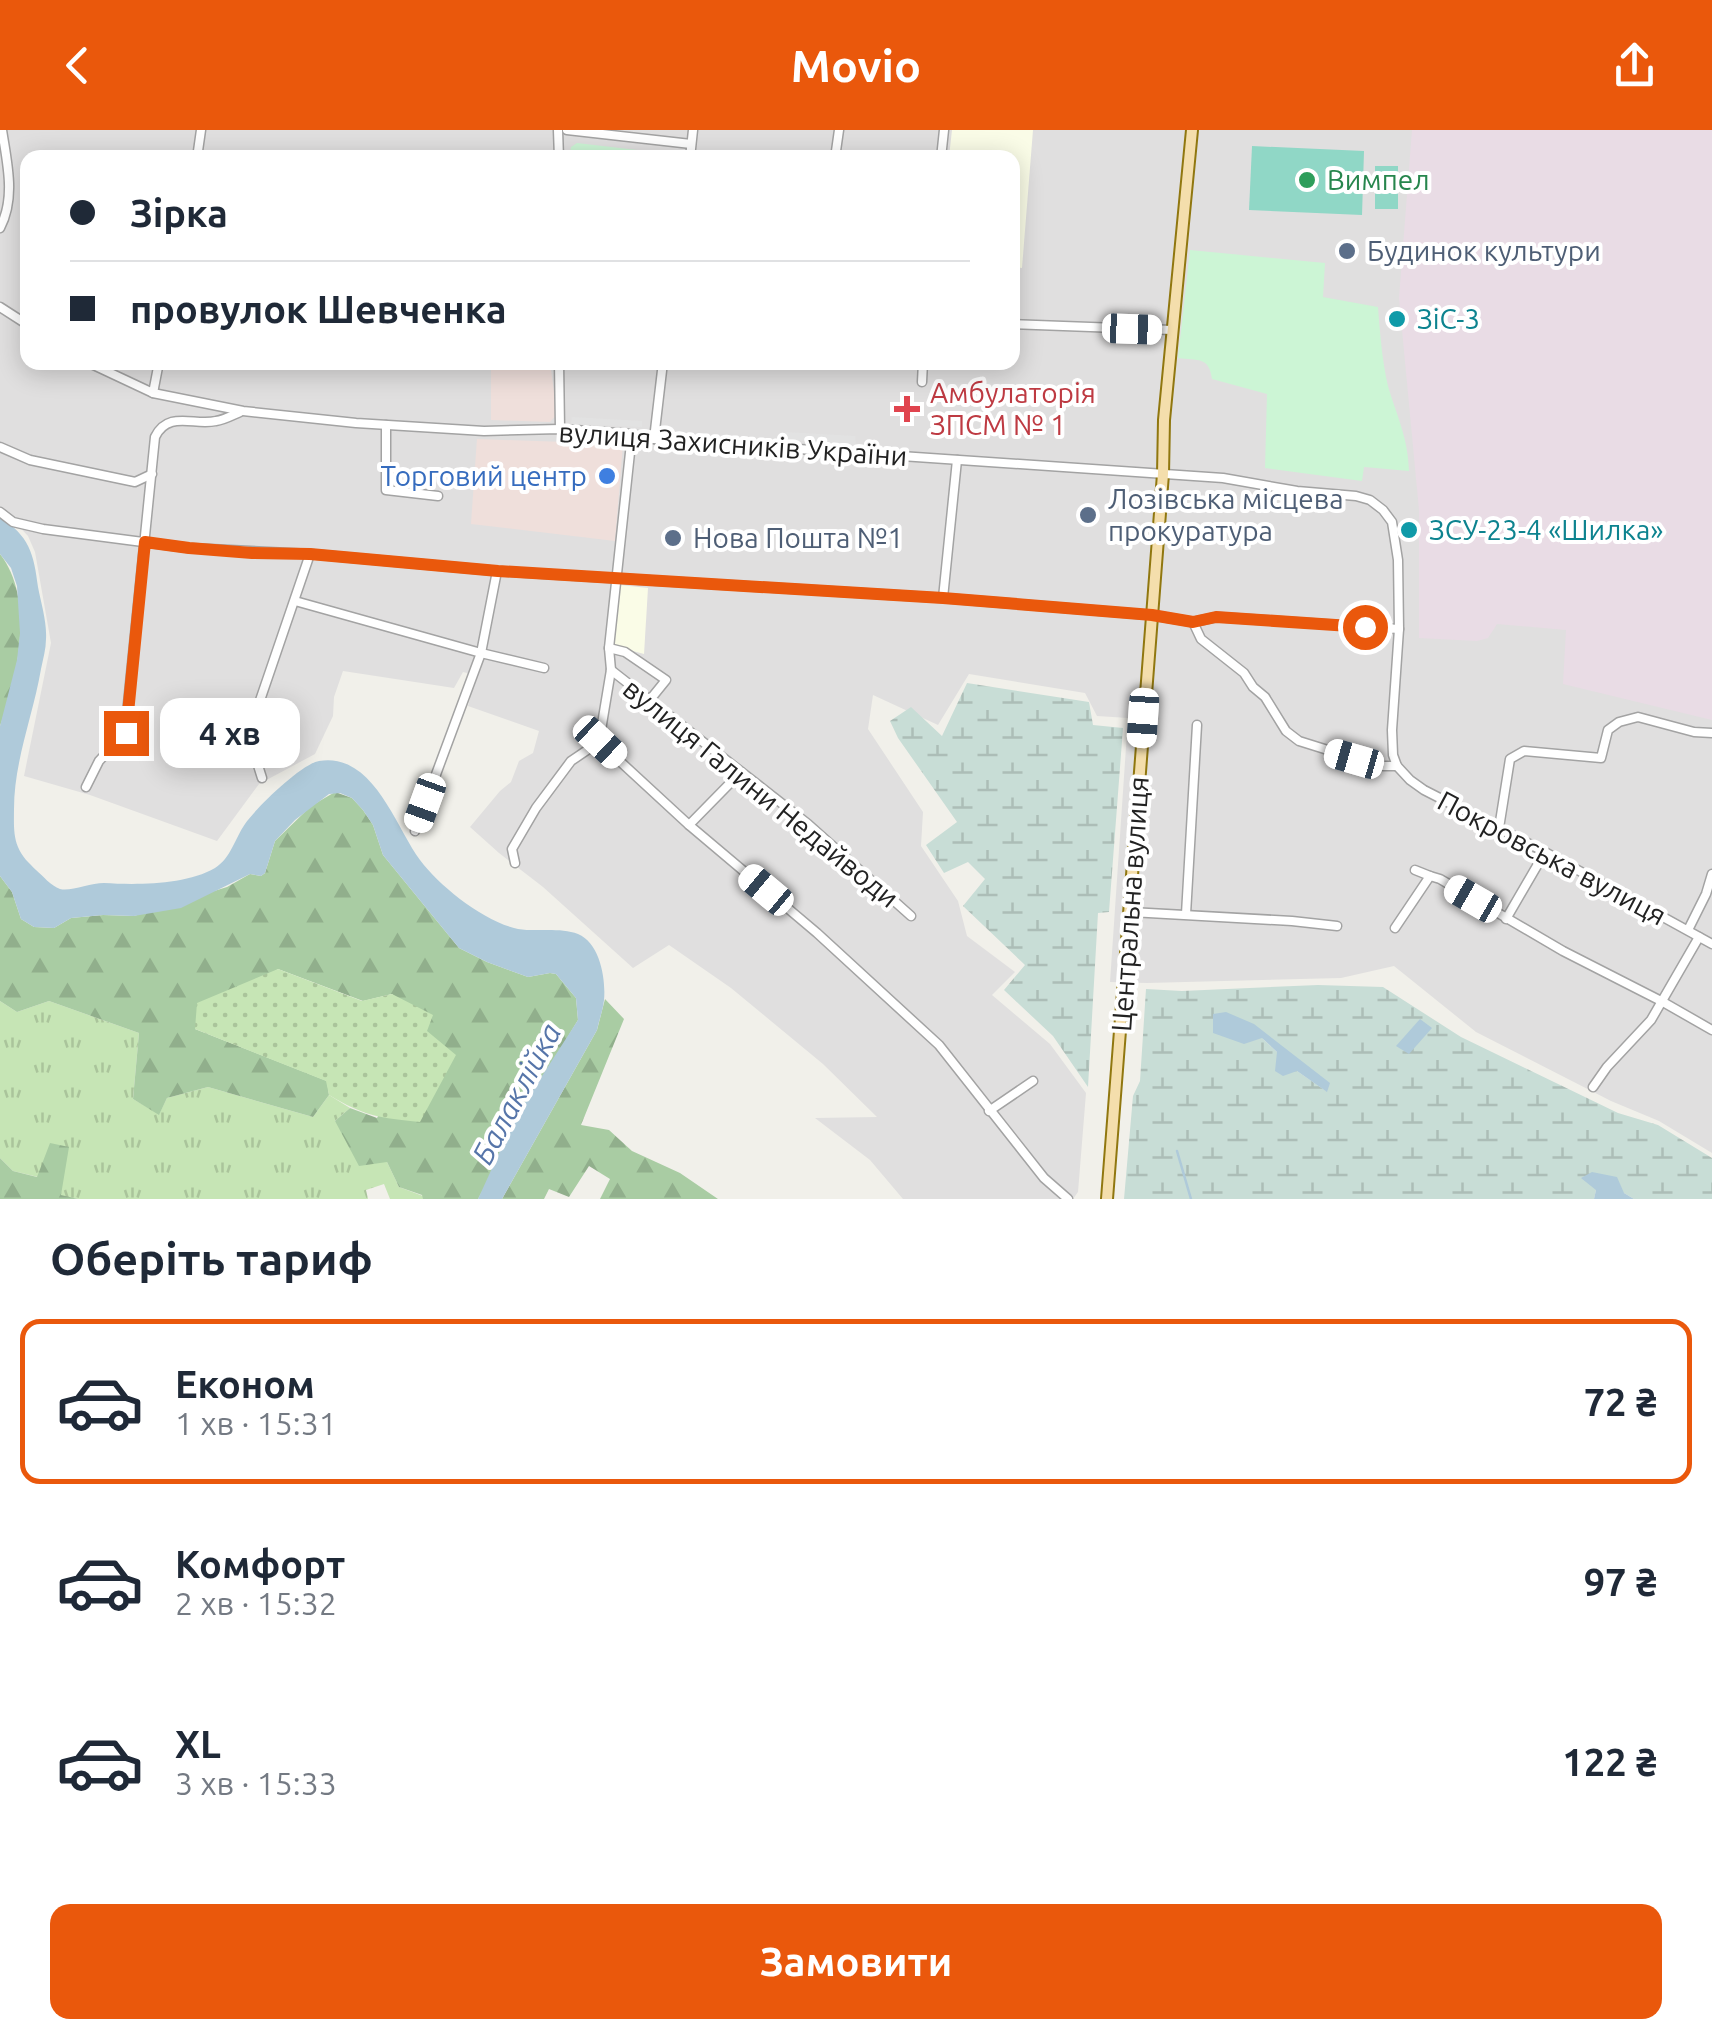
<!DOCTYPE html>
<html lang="uk">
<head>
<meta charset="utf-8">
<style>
  body { margin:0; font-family:Ubuntu,sans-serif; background:#f2f2f3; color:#1f2937; height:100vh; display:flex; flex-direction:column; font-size:38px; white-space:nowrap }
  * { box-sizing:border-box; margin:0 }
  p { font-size:32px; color:#747a83 }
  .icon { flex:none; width:55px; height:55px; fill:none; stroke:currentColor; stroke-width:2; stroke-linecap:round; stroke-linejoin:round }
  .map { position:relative; height:1069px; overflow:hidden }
  .side { display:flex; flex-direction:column; background:#fff; flex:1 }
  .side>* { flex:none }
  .hud { position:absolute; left:20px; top:20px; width:1000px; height:220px; border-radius:20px; box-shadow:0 5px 25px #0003; display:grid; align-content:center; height:220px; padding:0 50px; background:#fff }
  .end { position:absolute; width:45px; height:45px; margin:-22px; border:12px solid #ea580c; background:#fff; box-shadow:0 0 0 5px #fff }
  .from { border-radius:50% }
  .bubble { position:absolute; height:70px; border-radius:20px; background:#fff; box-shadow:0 5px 25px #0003; font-size:32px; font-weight:600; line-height:70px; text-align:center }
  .car { position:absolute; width:30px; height:60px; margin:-30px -15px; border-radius:12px; box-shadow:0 0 8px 2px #0007; background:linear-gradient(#fff 24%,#345 0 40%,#fff 0 76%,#345 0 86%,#fff 0) }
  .hud b { display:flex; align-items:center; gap:35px; height:95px; font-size:38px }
  .hud b+b { border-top:2px solid #e0e1e3 }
  .hud i { width:25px; height:25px; background:#1f2937 }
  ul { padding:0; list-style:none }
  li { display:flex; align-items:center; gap:30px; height:165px; margin:0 20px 15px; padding:0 30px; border:5px solid transparent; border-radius:20px }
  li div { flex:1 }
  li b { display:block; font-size:38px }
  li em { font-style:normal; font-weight:600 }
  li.selected { border-color:#ea580c }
  li>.icon { width:90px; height:90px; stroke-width:1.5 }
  h2 { padding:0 50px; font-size:45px; line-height:120px }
  .primary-button { display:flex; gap:20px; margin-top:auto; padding:20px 50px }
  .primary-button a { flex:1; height:115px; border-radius:20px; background:#ea580c; color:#fff; font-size:40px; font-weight:600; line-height:115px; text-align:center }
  header { display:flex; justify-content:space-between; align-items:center; height:130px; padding:0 50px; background:#ea580c; color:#fff; font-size:45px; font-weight:600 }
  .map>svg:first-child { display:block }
  .residential { fill:#e0dfdf; fill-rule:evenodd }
  .commercial { fill:#efdfdb }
  .industrial { fill:#e9dce5 }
  .education { fill:#fafce7 }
  .grass { fill:url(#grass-tufts) }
  .forest { fill:url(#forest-firs) }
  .wetland { fill:url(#wetland-marsh); fill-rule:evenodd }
  .park { fill:#ccf5d5 }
  .garden { fill:url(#garden-dots) }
  .pitch { fill:#90d7c6 }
  .parking { fill:#e2e2e2 }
  .water { fill:#afcada }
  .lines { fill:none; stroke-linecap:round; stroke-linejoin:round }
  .stream { stroke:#afcada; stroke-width:2.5 }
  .minor-casing { stroke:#a3a3a3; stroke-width:11 }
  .major-casing { stroke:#90770f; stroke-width:14 }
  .minor { stroke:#fff; stroke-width:8 }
  .major { stroke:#f4deac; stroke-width:10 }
  .route { stroke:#ea580c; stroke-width:12 }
  .leisure-dot { fill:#2e9e5b; stroke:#fff; stroke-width:4 }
  .service-dot { fill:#5c6f8a; stroke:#fff; stroke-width:4 }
  .culture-dot { fill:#0f9aa8; stroke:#fff; stroke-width:4 }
  .health-dot { fill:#e0444e; stroke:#fff; stroke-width:4 }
  .shop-dot { fill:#3f7fe0; stroke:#fff; stroke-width:4 }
  .labels { text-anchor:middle; stroke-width:8; stroke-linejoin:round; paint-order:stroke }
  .leisure-label { font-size:28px; fill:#27864d; stroke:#fff; text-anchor:start }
  .service-label { font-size:28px; fill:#4e5e75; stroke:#fff; text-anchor:start }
  .culture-label { font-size:28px; fill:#0d838f; stroke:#fff; text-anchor:start }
  .health-label { font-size:28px; fill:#be3a42; stroke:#fff; text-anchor:start }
  .street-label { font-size:28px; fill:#222; stroke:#fff }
  .shop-label { font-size:28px; fill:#366cbe; stroke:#fff; text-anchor:end }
  .water-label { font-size:30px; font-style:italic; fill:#5675a9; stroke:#fff }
</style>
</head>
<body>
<header><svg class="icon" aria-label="back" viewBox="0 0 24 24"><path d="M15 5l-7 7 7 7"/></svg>Movio<svg class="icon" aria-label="share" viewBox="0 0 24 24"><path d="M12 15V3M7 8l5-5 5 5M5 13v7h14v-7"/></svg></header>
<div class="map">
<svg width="1712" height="1069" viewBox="0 0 1712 1069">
  <defs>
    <pattern id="grass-tufts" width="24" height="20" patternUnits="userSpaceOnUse" patternTransform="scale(2.5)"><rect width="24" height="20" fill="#c6e5b5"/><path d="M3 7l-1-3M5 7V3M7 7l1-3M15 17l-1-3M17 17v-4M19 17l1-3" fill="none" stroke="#aac49b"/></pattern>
    <pattern id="forest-firs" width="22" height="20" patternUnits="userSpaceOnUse" patternTransform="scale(2.5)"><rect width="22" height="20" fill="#a9cca3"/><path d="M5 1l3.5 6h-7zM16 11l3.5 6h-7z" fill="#91af8c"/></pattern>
    <pattern id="wetland-marsh" width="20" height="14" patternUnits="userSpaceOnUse" patternTransform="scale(2.5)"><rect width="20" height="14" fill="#c8ddd6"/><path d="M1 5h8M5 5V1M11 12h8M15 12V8" fill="none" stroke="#acbdb7"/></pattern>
    <pattern id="garden-dots" width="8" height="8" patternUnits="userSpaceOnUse" patternTransform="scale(2.5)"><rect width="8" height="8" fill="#c6e5b5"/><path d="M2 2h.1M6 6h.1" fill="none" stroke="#aac49b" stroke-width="1.8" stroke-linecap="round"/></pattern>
  </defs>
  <rect width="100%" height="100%" fill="#f1f0ea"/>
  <path class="residential" d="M0 0H1712V1023L1659 991 1611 971 1476 902 1394 836 1341 848 1147 853 1110 852 1128 588 1097 586 1085 563 969 544 938 595 873 565 868 599 923 682 921 716 958 771 967 806 1015 842 992 865 1050 914 1086 963 1078 1062 1073 1069H903L870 1030 815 988 877 987 823 934 731 858 669 815 633 838 543 757 499 723 470 697 500 661 511 652 519 631 533 623 539 601 468 576 470 569 471 544 463 542 454 558 343 541 334 567 333 586 315 624 259 654 217 711 90 665 24 646 51 513 35 422 28 406 9 386 0 379ZM28 28H1012V232H28Z"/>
  <g class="commercial">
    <path d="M491 233H550L557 284 550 292 491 290Z"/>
    <path d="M477 309 623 314 615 411 471 394Z"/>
  </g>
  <path class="industrial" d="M1412 0H1712V590L1563 554 1566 500 1497 494 1488 508 1477 511 1419 508V380L1399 168Z"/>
  <g class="education">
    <path d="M952 0H1033L1022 138 1013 137 1012 28 949 27Z"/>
    <path d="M620 455 648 458 644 524 614 516Z"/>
  </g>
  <path class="grass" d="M0 871 17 882 49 871 139 903 133 969 159 984 167 968 208 957 313 987 329 965 350 978 335 991 387 1032 399 1057 423 1066V1069H390L384 1054 366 1060 368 1069H78L61 1066 38 1047 13 1041 0 1028Z"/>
  <g class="forest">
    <path d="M0 424C35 469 18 546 0 596Z"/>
    <path d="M335 662 352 668 363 680 373 695 383 725 459 818 487 832 528 847 550 843 556 844 576 868 578 890 541 951 478 1069H423L422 1065 399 1057 387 1032 359 1036 335 991 350 978 377 988 427 901 392 864 363 871 278 839 195 899 327 951 329 965 313 987 208 957 167 968 159 985 133 969 139 903 49 871 17 882 0 871V746L12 762 21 789 34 797 54 798 71 788 103 785 134 786 227 757 250 744 261 746 265 743 275 711 311 676Z"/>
    <path d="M605 869 624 889 581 995 609 1000 632 1021 680 1043 718 1069H600L610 1049 589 1036 569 1067 549 1059 544 1069H502L597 900Z"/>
    <path d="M50 1013 69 1017 61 1065 78 1069H0V1028L13 1041 37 1047Z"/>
  </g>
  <g class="wetland">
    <path d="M967 553 1089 572 1093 595 1123 598 1109 782 1098 783 1088 957 1053 906 1004 860 1025 835 963 776 985 749 968 732 944 743 926 715 957 692 898 608 890 591 911 577 942 606Z"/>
    <path d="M1318 855 1383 857 1461 907 1618 983 1658 995 1712 1028V1069H1634L1624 1063 1596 1060 1594 1069H1124L1133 966 1140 951 1146 859 1182 861ZM1262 908 1329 953 1326 961 1297 941Z"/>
  </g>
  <g class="park">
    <path d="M577 13 689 26V28H569L571 17Z"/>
    <path d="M1190 120 1325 133 1323 167 1378 177C1380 203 1382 230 1388 256 1397 287 1408 307 1409 341L1364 337 1362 351 1265 338 1267 264 1212 249C1209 226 1198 231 1178 228Z"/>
  </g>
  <path class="garden" d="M278 839 362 871 392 864 433 885 427 901 456 925 420 992C380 988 364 986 329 965L326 951 195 899 197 873Z"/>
  <g class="pitch">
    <path d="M1252 16 1364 21 1362 85 1249 80Z"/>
    <rect x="1375" y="36" width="23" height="43"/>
  </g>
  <g class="parking">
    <path d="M572 287 642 291V297L571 294Z"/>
    <path d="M785 302 855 306 856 315 785 310Z"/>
  </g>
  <g class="water">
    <path d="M0 388C29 405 34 424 38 457 41 473 47 492 46 509 46 519 43 529 41 539 33 586 14 631 14 679 14 691 13 705 18 717 22 727 29 733 36 740 43 746 51 756 60 759 70 762 90 753 104 753 137 755 186 755 215 738 231 728 235 708 245 694 255 679 301 634 319 631 373 622 395 696 420 730 440 757 485 792 518 799 536 802 560 797 578 804 600 813 606 849 604 870 603 880 599 890 597 900L502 1069H478L515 988 578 890 576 868 556 844 550 843 528 847 487 832 459 818 383 725 373 695 363 680 352 668 340 663 329 664 295 690 275 711 265 743 261 746 250 744 181 778 134 786 103 785 71 788 54 798 34 797 21 789 12 762 0 746V596L17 530 20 503 17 456 11 438 0 424Z"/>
    <path d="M1226 882 1254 894 1330 953 1327 962 1297 941 1283 946 1275 941 1277 922 1262 908 1244 914 1213 903V884Z"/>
    <path d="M1420 889 1432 898 1409 924 1396 916Z"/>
    <path d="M1592 1042 1617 1047 1624 1063 1634 1069H1594L1596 1060 1581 1048Z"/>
  </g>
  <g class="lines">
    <path class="stream" d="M1177 1021 1191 1069"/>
    <g class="minor-casing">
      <g id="minor">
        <path d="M558 0 559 28"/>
        <path d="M567 0 691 14"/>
        <path d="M197 28 201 0"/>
        <path d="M690 28 693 0"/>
        <path d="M835 28 839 0"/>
        <path d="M941 28 944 0"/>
        <path d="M0 98C16 67 7 33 2 0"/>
        <path d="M0 177 28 195"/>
        <path d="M1012 194 1172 200"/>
        <path d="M87 232 153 263 243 281 356 293 484 301 560 299 632 304 654 309 1223 348 1297 361 1356 366 1370 370 1383 380 1392 392 1398 430 1399 499 1392 600 1393 625 1397 636 1410 650 1424 660 1545 722 1712 814"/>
        <path d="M559 232 560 299"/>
        <path d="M922 252 923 232"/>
        <path d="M153 263 159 232"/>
        <path d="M386 295V360L438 366"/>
        <path d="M654 309 663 232"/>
        <path d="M0 317 30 330 135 352 152 344"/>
        <path d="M0 382 13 392 43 399 189 418 310 424 497 441 943 468 1151 485 1193 492 1217 487 1399 499"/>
        <path d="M943 468 957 330"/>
        <path d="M295 471 481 523 544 538"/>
        <path d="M1193 492 1201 509 1244 543 1253 557 1265 567 1286 601 1299 611 1379 636H1397"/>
        <path d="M609 518 625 522 666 550 649 571"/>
        <path d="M611 540 808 694 911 786"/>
        <path d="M599 612 689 695 817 803 939 915 1044 1048 1068 1069"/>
        <path d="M262 648 251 613 254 588 310 424"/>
        <path d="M86 657 99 631 125 603 155 307C168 280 194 296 216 291 224 290 233 285 240 282"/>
        <path d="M689 695 741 642"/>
        <path d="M1499 698 1510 629 1524 621 1601 628 1608 600 1619 592 1638 587 1694 602 1712 603"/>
        <path d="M415 701 481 523 497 441"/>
        <path d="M515 733 512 719 536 678 571 631 599 612 611 540 609 518 632 304"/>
        <path d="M1415 740 1430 746"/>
        <path d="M1131 782 1292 791 1337 796"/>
        <path d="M1186 784 1197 595"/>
        <path d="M1506 789 1545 722"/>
        <path d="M1395 798 1430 746 1440 749 1563 821 1663 872 1712 900"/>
        <path d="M1688 800 1706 764 1712 744"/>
        <path d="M1593 957 1607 937 1651 890 1699 807"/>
        <path d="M989 981 1033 951"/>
      </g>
    </g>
    <g class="major-casing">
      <path id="major" d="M1107 1069 1163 344 1164 290 1192 0"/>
    </g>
    <use href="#minor" class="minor"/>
    <use href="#major" class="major"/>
  </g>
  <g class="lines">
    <path class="route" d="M126 603 145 412 189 418 252 423 310 424 498 441 943 468 1152 485 1193 492 1216 487 1365 497"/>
  </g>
  <circle class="leisure-dot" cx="1307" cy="50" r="10"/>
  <g class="service-dot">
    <circle cx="1347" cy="121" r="10"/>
    <circle cx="1088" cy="385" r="10"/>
    <circle cx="673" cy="408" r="10"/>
  </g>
  <g class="culture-dot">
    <circle cx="1397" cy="189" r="10"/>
    <circle cx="1409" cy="400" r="10"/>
  </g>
  <path class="health-dot" d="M902 264h10v10h10v10h-10v10h-10v-10h-10v-10h10z"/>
  <circle class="shop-dot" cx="607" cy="346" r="10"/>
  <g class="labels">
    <g class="leisure-label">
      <text x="1327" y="60">Вимпел</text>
    </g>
    <g class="service-label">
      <text x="1367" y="131">Будинок культури</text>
      <text x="1108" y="379">Лозівська місцева<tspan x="1108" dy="32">прокуратура</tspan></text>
      <text x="693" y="418">Нова Пошта №1</text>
    </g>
    <g class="culture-label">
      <text x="1417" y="199">ЗіС-3</text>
      <text x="1429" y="410">ЗСУ-23-4 «Шилка»</text>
    </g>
    <g class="health-label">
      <text x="930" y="273">Амбулаторія<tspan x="930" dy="32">ЗПСМ № 1</tspan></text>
    </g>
    <g class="street-label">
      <text transform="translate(733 314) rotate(4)" y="10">вулиця Захисників України</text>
      <text transform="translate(761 663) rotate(39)" y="10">вулиця Галини Недайводи</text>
      <text transform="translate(1552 728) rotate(28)" y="10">Покровська вулиця</text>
      <text transform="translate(1130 774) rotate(-86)" y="10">Центральна вулиця</text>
    </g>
    <g class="shop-label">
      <text x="587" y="356">Торговий центр</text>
    </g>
    <g class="water-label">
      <text transform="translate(517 964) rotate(-62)" y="10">Балаклійка</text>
    </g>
  </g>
</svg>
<i class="end from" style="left:1365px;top:497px"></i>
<i class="end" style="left:126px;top:603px"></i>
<div class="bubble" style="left:160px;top:568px;width:140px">4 хв</div>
<i class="car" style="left:1132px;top:199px;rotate:92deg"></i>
<i class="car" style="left:1143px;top:588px;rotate:184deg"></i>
<i class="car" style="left:600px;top:612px;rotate:133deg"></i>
<i class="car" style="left:1354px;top:629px;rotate:286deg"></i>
<i class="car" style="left:425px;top:673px;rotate:200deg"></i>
<i class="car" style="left:766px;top:760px;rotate:310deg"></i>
<i class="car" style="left:1473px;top:769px;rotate:300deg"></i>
<div class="hud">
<b><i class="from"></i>Зірка</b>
<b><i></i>провулок Шевченка</b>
</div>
</div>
<section class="side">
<h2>Оберіть тариф</h2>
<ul>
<li class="selected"><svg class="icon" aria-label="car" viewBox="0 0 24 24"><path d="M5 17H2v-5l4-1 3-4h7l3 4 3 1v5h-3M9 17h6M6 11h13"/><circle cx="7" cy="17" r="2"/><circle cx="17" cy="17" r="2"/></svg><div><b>Економ</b><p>1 хв · 15:31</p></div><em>72 ₴</em></li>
<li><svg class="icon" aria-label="car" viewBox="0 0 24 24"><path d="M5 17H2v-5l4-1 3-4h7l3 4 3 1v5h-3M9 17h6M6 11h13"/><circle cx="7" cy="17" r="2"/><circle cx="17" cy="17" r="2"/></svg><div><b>Комфорт</b><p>2 хв · 15:32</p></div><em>97 ₴</em></li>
<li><svg class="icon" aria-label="car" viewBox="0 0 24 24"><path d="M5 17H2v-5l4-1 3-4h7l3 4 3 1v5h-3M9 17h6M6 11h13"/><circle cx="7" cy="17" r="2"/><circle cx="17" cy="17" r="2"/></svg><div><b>XL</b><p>3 хв · 15:33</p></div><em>122 ₴</em></li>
</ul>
<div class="primary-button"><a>Замовити</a></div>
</section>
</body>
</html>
